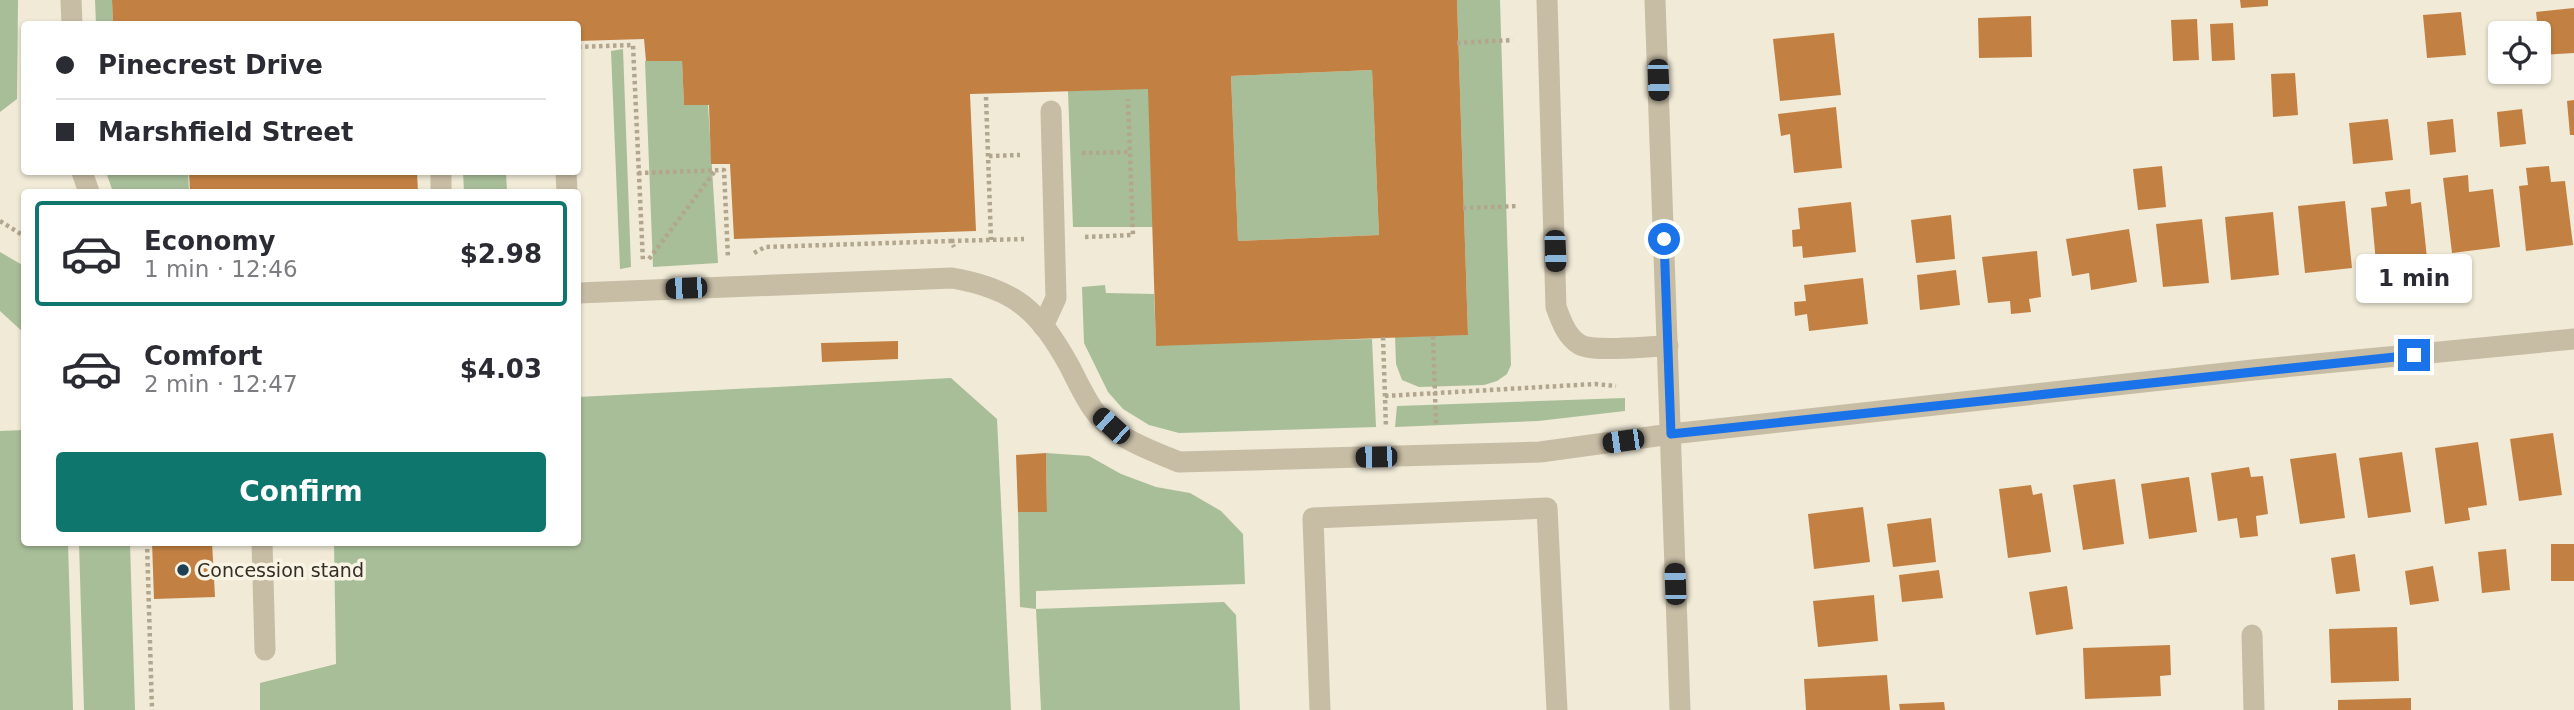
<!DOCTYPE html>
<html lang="en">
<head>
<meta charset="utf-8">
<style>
  body { margin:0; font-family:"DejaVu Sans",sans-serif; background:#f7f7f7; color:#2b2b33; height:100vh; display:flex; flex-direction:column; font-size:26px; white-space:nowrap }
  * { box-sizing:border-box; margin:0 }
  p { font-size:23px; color:#7c7c81 }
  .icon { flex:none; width:38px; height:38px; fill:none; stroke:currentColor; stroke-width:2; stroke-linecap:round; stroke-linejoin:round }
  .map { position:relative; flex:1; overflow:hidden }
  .drawer { position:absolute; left:21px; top:189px; width:560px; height:357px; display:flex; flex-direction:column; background:#fff; border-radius:7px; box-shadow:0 2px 5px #0004 }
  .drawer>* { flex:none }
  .top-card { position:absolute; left:21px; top:21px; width:560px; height:154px; border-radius:7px; box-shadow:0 2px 5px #0004; display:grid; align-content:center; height:154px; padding:0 35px; background:#fff }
  .controls { position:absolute; left:2488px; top:21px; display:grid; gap:14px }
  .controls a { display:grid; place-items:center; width:63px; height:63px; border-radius:7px; background:#fff; box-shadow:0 2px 5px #0004; font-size:35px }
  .end { position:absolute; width:32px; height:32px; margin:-16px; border:9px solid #1a73e8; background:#fff; box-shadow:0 0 0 4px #fff }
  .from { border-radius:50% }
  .bubble { position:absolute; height:49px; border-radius:7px; background:#fff; box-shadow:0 2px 5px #0004; font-size:23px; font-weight:700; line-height:49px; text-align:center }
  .car { position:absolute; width:21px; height:42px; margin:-21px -10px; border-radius:9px; box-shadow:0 0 5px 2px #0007; background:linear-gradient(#222 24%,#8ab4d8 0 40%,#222 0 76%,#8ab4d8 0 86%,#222 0) }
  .top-card b { display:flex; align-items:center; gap:24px; height:66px; font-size:26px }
  .top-card b+b { border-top:2px solid #e1e1e2 }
  .top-card i { width:18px; height:18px; background:#2b2b33 }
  ul { padding:12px 0 0; list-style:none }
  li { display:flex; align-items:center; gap:21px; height:105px; margin:0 14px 10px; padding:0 21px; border:4px solid transparent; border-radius:7px }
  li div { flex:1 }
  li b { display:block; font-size:26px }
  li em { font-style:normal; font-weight:700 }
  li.current { border-color:#0f766e }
  li>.icon { width:63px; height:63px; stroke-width:1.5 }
  .cta { display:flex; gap:14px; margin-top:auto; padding:14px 35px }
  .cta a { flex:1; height:80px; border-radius:7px; background:#0f766e; color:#fff; font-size:28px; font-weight:700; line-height:80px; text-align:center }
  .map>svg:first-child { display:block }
  .green { fill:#a8be98 }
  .building { fill:#c28143; fill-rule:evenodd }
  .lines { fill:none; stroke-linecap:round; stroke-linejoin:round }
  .path { stroke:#b2a78e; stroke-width:4.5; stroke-dasharray:3.5 3.5; stroke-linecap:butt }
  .minor { stroke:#c7bca4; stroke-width:21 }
  .route { stroke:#1a73e8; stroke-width:9 }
  .poi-dot { fill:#1d4152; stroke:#f8f3e3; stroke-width:2.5 }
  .labels { text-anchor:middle; stroke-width:7; stroke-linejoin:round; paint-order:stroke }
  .poi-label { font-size:19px; fill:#322d25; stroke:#f8f3e3; text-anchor:start }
</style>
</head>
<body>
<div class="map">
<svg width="2574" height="710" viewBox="0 0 2574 710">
  <rect width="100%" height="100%" fill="#f0ead7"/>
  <g class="green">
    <path d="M0 0H18L17 99 0 112Z"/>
    <path d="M95 0H112L113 24 181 21 186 24H96Z"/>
    <path d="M1457 0H1500L1511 365 1507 374 1497 381 1484 385 1419 387 1402 380 1396 364 1395 336 1468 335Z"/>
    <path d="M623 49 631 267 620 269 611 51Z"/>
    <path d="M682 60 684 105H708L718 263 653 267 645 61Z"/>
    <path d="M1372 70 1379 235 1238 241 1231 76Z"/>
    <path d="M1149 88 1153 227H1073L1068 91Z"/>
    <path d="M106 172H188L189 192H113Z"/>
    <path d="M463 172H506L507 192H464Z"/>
    <path d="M0 252 24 266V333L0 311Z"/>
    <path d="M1105 285 1106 293 1154 294 1156 344 1372 339 1376 427 1179 433 1149 425 1123 409 1108 392 1084 343 1082 287Z"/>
    <path d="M951 378 997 419 1011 710H260V683L336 664 334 543 578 542V397Z"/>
    <path d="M1625 398V411L1538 421 1395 427 1397 406Z"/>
    <path d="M24 430V542L68 543 73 710H0V431Z"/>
    <path d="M1046 453 1089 456 1121 474 1156 487 1190 493 1221 511 1243 534 1245 584 1036 591V609L1224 602 1236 615 1240 710H1041L1036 609 1020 607 1018 512H1047Z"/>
    <path d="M79 543H130L135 710H84Z"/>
  </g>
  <g class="building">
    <path d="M112 0H1457L1468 335 1156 346 1148 89 970 94 976 231 734 239 730 164H711L709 105H684L682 61H646L644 39 578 41V24H189L182 21 113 24ZM1372 70 1379 235 1238 241 1231 76Z"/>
    <path d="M2240 0H2268V6L2241 8Z"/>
    <path d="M2574 8V53L2541 55 2536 12Z"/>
    <path d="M2461 12 2466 55 2427 58 2423 15Z"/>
    <path d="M2031 16 2032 57 1979 58 1978 18Z"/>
    <path d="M2197 19 2199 60 2173 61 2171 20Z"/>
    <path d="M2233 23 2235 60 2212 61 2210 24Z"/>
    <path d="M1834 33 1841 95 1780 101 1773 39Z"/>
    <path d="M2295 73 2298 115 2273 117 2271 74Z"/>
    <path d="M2574 100V135H2570L2567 101Z"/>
    <path d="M1836 107 1842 168 1794 173 1790 134 1781 136 1778 114Z"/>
    <path d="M2522 109 2526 144 2500 147 2497 112Z"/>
    <path d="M2388 119 2393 160 2353 164 2349 123Z"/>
    <path d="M2453 119 2456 152 2430 155 2427 122Z"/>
    <path d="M2162 166 2166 207 2138 210 2133 169Z"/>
    <path d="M2549 166 2551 182 2565 181 2573 245 2526 251 2519 186 2528 185 2526 168Z"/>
    <path d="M189 172H417L418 192H190Z"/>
    <path d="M2468 175 2469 192 2493 189 2500 247 2452 253 2443 178Z"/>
    <path d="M2410 189 2411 204 2421 202 2427 258 2376 263 2371 208 2387 206 2385 192Z"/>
    <path d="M2345 201 2352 268 2305 273 2298 206Z"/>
    <path d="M1851 202 1856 252 1803 258 1802 246 1793 247 1792 230 1800 229 1798 208Z"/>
    <path d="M2273 212 2279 275 2231 280 2225 217Z"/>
    <path d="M1951 215 1955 259 1916 263 1911 220Z"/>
    <path d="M2202 219 2209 283 2163 287 2156 224Z"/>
    <path d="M2129 229 2137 282 2091 290 2089 273 2072 276 2066 239Z"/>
    <path d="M2037 251 2041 297 2029 299 2031 312 2011 314 2010 301 1988 303 1982 257Z"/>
    <path d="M1956 270 1960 305 1920 310 1917 275Z"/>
    <path d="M1863 278 1868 324 1809 331 1807 314 1795 316 1794 302 1806 301 1804 285Z"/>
    <path d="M898 341V359L822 362 821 343Z"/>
    <path d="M2553 433 2562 495 2519 501 2510 439Z"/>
    <path d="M2478 442 2487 505 2468 508 2470 520 2445 524 2435 448Z"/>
    <path d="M2402 452 2411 512 2368 518 2359 458Z"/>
    <path d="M1046 453 1047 512H1018L1016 455Z"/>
    <path d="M2336 453 2345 518 2300 524 2290 459Z"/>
    <path d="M2249 467 2251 477 2263 476 2268 514 2256 516 2258 536 2240 538 2237 518 2218 521 2211 473Z"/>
    <path d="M2189 477 2197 532 2149 539 2141 484Z"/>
    <path d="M2115 479 2124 544 2083 550 2073 485Z"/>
    <path d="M2031 485 2033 495 2042 493 2051 552 2008 558 1999 489Z"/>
    <path d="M1863 507 1870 562 1814 569 1808 514Z"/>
    <path d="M1931 518 1936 562 1893 567 1887 524Z"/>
    <path d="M152 542H212L215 597 154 599Z"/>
    <rect x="2551" y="544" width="23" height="37"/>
    <path d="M2506 549 2510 590 2482 593 2478 552Z"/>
    <path d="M2355 554 2360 591 2336 594 2331 558Z"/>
    <path d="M2433 566 2439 601 2410 605 2405 571Z"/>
    <path d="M1939 570 1943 598 1902 602 1899 575Z"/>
    <path d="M2067 586 2073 629 2036 635 2029 592Z"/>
    <path d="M1874 595 1878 641 1818 647 1813 601Z"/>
    <path d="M2397 627 2399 681 2331 683 2329 629Z"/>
    <path d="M2170 645 2171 675 2160 676 2161 696 2085 699 2083 648Z"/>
    <path d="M1887 675 1890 710H1806L1804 679Z"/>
    <path d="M2411 698V710H2338V700Z"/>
    <path d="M1944 702 1945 710H1900L1899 704Z"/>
  </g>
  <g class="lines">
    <g class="path">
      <path d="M1457 43 1513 40"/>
      <path d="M578 47 633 45 643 262"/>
      <path d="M986 97 991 240"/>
      <path d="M1082 153 1130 152"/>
      <path d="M989 156 1020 155"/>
      <path d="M638 173 724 170 728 258"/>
      <path d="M1463 208 1519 206"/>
      <path d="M0 221 24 236"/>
      <path d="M1085 237 1133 235 1128 99"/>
      <path d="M951 241 1024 239"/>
      <path d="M754 253 765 247 951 241 954 247"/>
      <path d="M649 259 715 171"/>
      <path d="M1433 336 1436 424"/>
      <path d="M1383 337 1386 428"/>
      <path d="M1385 396 1595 384 1616 386"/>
      <path d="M147 542 152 710"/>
    </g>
    <g class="minor">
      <path d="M71 0 72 24"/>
      <path d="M1547 0 1556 307C1561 320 1566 336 1579 344 1592 353 1649 346 1668 346"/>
      <path d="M1655 0 1680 710"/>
      <path d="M82 172 89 192"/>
      <path d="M441 172V192"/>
      <path d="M566 172 567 192"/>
      <path d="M578 293 952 278C1016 289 1039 311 1070 367 1077 381 1084 396 1093 409 1113 438 1148 449 1179 462L1540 452 1671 434 2253 370 2574 339"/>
      <path d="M1043 326 1056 298 1051 111"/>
      <path d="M262 542 265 650"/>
      <path d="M2252 635 2254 710"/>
      <path d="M1320 710 1313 518 1547 508 1557 710"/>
    </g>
  </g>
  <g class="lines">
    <path class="route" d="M1664 239 1671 434 2414 355"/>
  </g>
  <circle class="poi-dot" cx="183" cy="570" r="7"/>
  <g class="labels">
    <g class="poi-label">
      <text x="197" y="577">Concession stand</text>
    </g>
  </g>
</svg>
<div class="controls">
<a><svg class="icon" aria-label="locate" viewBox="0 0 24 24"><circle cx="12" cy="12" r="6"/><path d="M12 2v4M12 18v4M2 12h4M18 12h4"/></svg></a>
</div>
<i class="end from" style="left:1664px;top:239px"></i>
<i class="end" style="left:2414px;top:355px"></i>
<div class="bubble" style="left:2356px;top:254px;width:116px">1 min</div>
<i class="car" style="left:1658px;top:80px;rotate:178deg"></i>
<i class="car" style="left:1555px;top:251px;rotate:178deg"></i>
<i class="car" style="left:686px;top:288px;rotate:268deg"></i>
<i class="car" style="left:1111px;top:426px;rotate:312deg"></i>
<i class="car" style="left:1623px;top:441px;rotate:262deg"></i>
<i class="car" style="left:1376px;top:457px;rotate:269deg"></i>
<i class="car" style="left:1675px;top:584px;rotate:358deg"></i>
<div class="top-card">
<b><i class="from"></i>Pinecrest Drive</b>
<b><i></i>Marshfield Street</b>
</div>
<section class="drawer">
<ul>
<li class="current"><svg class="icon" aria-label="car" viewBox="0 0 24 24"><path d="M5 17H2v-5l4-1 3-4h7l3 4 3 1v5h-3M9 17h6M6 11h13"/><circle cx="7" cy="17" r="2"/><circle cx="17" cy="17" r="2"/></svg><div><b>Economy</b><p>1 min · 12:46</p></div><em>$2.98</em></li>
<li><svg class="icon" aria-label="car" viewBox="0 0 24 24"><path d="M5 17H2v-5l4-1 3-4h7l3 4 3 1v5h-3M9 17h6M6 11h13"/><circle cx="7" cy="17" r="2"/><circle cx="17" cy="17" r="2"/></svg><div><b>Comfort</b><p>2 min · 12:47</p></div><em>$4.03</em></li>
</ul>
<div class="cta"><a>Confirm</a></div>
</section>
</div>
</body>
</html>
